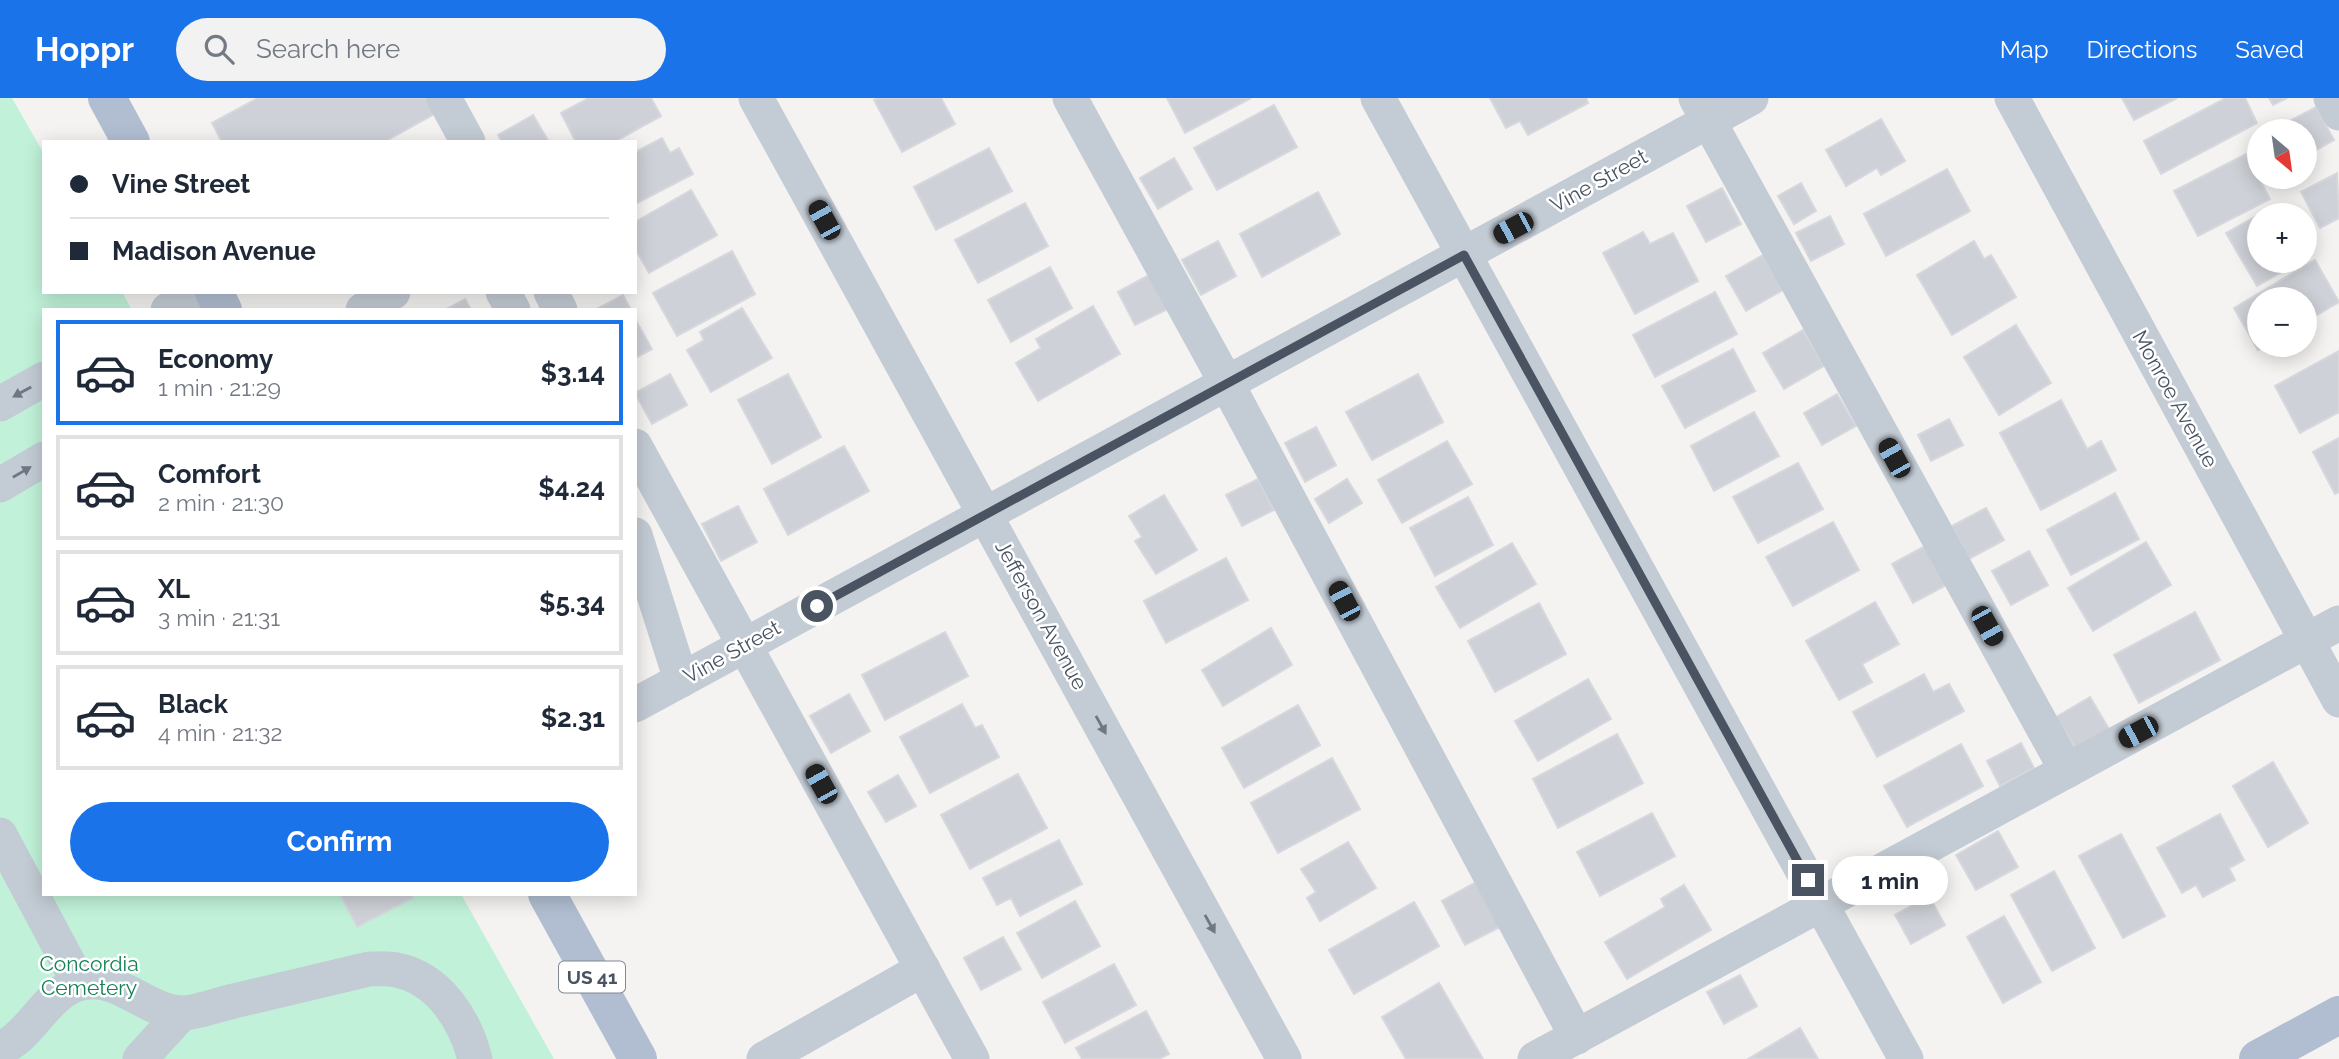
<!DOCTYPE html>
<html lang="en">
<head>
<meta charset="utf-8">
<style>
  body { margin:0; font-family:Raleway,sans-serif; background:#f2f2f3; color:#1f2937; height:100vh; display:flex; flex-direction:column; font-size:26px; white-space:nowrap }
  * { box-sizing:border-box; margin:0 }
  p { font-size:23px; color:#747a83 }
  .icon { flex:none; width:38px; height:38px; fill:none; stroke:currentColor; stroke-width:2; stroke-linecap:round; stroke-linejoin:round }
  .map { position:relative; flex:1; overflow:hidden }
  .details { position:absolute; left:42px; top:210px; width:595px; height:588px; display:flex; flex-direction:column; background:#fff; border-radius:0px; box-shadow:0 4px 18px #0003 }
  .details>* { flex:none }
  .hud { position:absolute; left:42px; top:42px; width:595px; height:154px; border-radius:0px; box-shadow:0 4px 18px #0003; display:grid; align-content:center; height:154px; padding:0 28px; background:#fff }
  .needle { width:46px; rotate:151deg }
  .buttons { position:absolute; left:2247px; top:21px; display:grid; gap:14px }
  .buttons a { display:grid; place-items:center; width:70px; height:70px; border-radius:50%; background:#fff; box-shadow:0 4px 18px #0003; font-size:35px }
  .end { position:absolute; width:32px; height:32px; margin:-16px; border:9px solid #495361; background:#fff; box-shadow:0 0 0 4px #fff }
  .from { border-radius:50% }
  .bubble { position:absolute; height:49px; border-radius:24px; background:#fff; box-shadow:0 4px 18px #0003; font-size:23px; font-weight:700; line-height:49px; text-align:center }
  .car { position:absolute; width:21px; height:42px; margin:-21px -10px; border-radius:9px; box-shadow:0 0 5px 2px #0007; background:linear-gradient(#222 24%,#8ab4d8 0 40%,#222 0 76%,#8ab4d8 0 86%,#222 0) }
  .hud b { display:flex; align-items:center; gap:24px; height:66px; font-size:26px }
  .hud b+b { border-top:2px solid #e0e1e3 }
  .hud i { width:18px; height:18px; background:#1f2937 }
  ul { padding:12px 0 0; list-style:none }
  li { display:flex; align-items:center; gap:21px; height:105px; margin:0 14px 10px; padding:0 14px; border:4px solid #e0e1e3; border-radius:0px }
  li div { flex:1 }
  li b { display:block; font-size:26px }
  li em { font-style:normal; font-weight:700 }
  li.current { border-color:#1a73e8 }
  li>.icon { width:63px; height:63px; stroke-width:1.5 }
  .action { display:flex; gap:14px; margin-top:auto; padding:14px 28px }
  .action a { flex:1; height:80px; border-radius:42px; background:#1a73e8; color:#fff; font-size:28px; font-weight:700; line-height:80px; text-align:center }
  header { display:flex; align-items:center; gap:42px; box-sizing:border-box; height:98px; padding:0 35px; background:#1a73e8; color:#fff }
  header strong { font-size:33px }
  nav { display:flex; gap:38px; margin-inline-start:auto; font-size:24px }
  .search { width:490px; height:63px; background:#f2f2f3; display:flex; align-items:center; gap:18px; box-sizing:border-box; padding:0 24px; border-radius:38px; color:#747a83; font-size:26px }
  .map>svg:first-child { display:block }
  .green { fill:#c1f2d9 }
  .building { fill:#ced1d7; stroke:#d6d8de; stroke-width:2 }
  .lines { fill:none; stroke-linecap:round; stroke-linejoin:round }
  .minor { stroke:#c3cbd4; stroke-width:35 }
  .major { stroke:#b1bed1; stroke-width:38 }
  .oneway { fill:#6e7784 }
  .route { stroke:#495361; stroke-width:9 }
  .labels { text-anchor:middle; stroke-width:5; stroke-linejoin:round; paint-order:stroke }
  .shield { fill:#fff; stroke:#808790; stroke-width:2 }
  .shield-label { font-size:19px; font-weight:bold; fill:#495361 }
  .street-label { font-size:21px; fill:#495361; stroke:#fff }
  .park-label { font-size:21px; fill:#148256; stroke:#fff }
</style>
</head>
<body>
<header>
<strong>Hoppr</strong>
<div class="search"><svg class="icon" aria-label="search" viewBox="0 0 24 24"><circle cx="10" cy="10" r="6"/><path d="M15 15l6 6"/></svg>Search here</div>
<nav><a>Map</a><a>Directions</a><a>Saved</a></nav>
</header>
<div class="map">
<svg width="2339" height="961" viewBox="0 0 2339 961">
  <rect width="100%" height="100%" fill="#f4f3f2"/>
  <path class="green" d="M0 0H12L44 56V194H122L132 212H44V796H461L554 961H0Z"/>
  <g class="building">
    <path d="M258 0H428L436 15 384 44H222L212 25Z"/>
    <path d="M589 0H651L661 18 614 44H576L561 15Z"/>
    <path d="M879 0H941L955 26 902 54 874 2Z"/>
    <path d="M1167 0H1251L1185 35Z"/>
    <path d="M1490 0H1586L1588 5 1528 37 1520 23 1506 30Z"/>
    <path d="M2122 0H2177L2134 22Z"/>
    <path d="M2226 0H2245L2257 25 2161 76 2144 43Z"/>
    <path d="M2269 0H2287L2273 7Z"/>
    <path d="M1274 7 1297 49 1217 92 1194 50Z"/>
    <path d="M2316 9 2334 42 2305 58V33H2283L2280 28Z"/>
    <path d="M533 17 549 44H502L498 37Z"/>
    <path d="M1881 21 1905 63 1881 77 1877 70 1846 88 1826 52Z"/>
    <path d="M662 40 670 55 679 50 693 76 635 106V54Z"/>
    <path d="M989 50 1012 93 936 132 914 89Z"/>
    <path d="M2246 56 2270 101 2198 138 2174 93Z"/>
    <path d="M1174 60 1192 91 1158 111 1140 80Z"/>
    <path d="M1947 71 1970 113 1886 158 1864 116Z"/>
    <path d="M2337 75 2339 120 2320 130 2301 94Z"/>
    <path d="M1801 85 1816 113 1794 126 1778 98Z"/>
    <path d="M1722 90 1741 126 1706 144 1687 108Z"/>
    <path d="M691 92 717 137 649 175 635 150V124Z"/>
    <path d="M1318 94 1340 136 1262 179 1240 136Z"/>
    <path d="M1025 105 1048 148 978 185 955 142Z"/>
    <path d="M2267 112 2270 117H2259V163H2301L2257 188 2226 135Z"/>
    <path d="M1830 118 1844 146 1811 163 1796 135Z"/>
    <path d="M1643 134 1650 146 1673 135 1698 183 1635 216 1603 155Z"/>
    <path d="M1218 143 1236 178 1201 197 1182 162Z"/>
    <path d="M1974 143 1984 161 1991 157 2016 199 1952 237 1917 177Z"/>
    <path d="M732 153 755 196 677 238 653 195Z"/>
    <path d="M1763 157 1783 192 1746 213 1726 178Z"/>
    <path d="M2315 162 2339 204 2305 224V201H2259V247H2266L2258 252 2234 210Z"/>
    <path d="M1050 169 1072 210 1011 244 988 202Z"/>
    <path d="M1151 176 1168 211 1135 227 1118 194Z"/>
    <path d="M1715 194 1737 236 1655 279 1633 237Z"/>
    <path d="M623 197 631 212H595Z"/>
    <path d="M465 201 471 212H445Z"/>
    <path d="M1093 208 1120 256 1038 303 1016 265 1041 250 1036 241Z"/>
    <path d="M742 210 772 260 711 294 687 252 704 242 700 234Z"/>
    <path d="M635 221 652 251 635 260Z"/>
    <path d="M2016 227 2051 285 1999 317 1964 259Z"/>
    <path d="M1803 232 1824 268 1784 291 1763 255Z"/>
    <path d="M1733 251 1755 293 1685 330 1662 288Z"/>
    <path d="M2339 253V314L2300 335 2275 288Z"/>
    <path d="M670 276 687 307 652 326 635 295Z"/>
    <path d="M788 276 821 339 772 366 738 302Z"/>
    <path d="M1418 276 1443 324 1372 362 1346 314Z"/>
    <path d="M1837 296 1856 328 1822 347 1804 315Z"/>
    <path d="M2061 302 2087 351 2101 343 2116 372 2041 412 2000 335Z"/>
    <path d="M1754 314 1779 358 1714 393 1691 348Z"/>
    <path d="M1949 321 1963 347 1931 363 1918 337Z"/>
    <path d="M1316 329 1336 367 1305 384 1285 345Z"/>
    <path d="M2339 340V394L2335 396 2313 354Z"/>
    <path d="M1447 343 1472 386 1402 425 1378 382Z"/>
    <path d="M844 348 869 393 788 437 764 391Z"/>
    <path d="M1798 365 1823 411 1758 445 1733 399Z"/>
    <path d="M1258 381 1274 412 1242 428 1226 397Z"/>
    <path d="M1347 381 1362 405 1329 425 1315 401Z"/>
    <path d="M2115 395 2139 441 2071 477 2047 432Z"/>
    <path d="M1164 397 1197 452 1156 476 1135 443 1142 439 1129 418Z"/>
    <path d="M1468 399 1493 447 1435 478 1410 430Z"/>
    <path d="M738 408 757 444 721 463 702 426Z"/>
    <path d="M1986 410 2004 442 1969 461 1952 428Z"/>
    <path d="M1833 424 1859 472 1793 508 1766 459Z"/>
    <path d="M2146 444 2171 487 2093 533 2068 490Z"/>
    <path d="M1512 445 1536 486 1460 530 1436 489Z"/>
    <path d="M1925 448 1946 487 1913 505 1892 466Z"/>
    <path d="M2029 453 2048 487 2011 507 1992 473Z"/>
    <path d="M1226 460 1248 502 1166 545 1144 503Z"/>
    <path d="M1875 504 1899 546 1862 566 1872 584 1839 602 1806 543Z"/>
    <path d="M1539 505 1566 556 1495 594 1468 543Z"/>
    <path d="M2195 514 2220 562 2139 605 2114 557Z"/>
    <path d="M1271 530 1292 567 1223 608 1202 572Z"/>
    <path d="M945 534 968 578 885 622 862 577Z"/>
    <path d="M1924 576 1933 594 1949 586 1964 613 1877 659 1853 614Z"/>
    <path d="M1588 581 1611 621 1538 663 1515 623Z"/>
    <path d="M849 596 870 633 831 655 810 618Z"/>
    <path d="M2090 599 2109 631 2076 651 2056 619Z"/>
    <path d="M962 606 975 630 982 627 999 659 930 695 900 639Z"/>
    <path d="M1298 607 1320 647 1244 690 1222 650Z"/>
    <path d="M1617 636 1643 685 1558 730 1533 681Z"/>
    <path d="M2021 645 2034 670 2000 688 1987 663Z"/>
    <path d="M1961 646 1983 688 1907 729 1884 688Z"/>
    <path d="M1332 660 1360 711 1278 755 1251 705Z"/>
    <path d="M2273 664 2308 725 2268 749 2233 688Z"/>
    <path d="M1018 676 1047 730 970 771 941 717Z"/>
    <path d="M898 677 916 708 886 724 868 694Z"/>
    <path d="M1652 715 1675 758 1600 798 1577 754Z"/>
    <path d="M2220 716 2244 762 2229 770 2235 782 2203 799 2196 787 2182 795 2157 750Z"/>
    <path d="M1998 733 2018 769 1976 792 1956 757Z"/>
    <path d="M2121 736 2165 818 2123 840 2079 758Z"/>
    <path d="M1059 742 1082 786 1020 818 1011 800 997 807 983 780Z"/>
    <path d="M1348 744 1376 790 1320 823 1307 800 1316 794 1301 771Z"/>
    <path d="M2054 773 2095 850 2052 873 2011 797Z"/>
    <path d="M1476 784 1500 829 1465 847 1442 803Z"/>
    <path d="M1684 787 1711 832 1627 881 1605 844 1665 809 1661 801Z"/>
    <path d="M340 796H411L413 800 357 829Z"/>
    <path d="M1929 798 1945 827 1911 846 1895 817Z"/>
    <path d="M1075 803 1100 848 1042 880 1017 835Z"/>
    <path d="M1414 804 1439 848 1354 896 1329 852Z"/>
    <path d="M2004 818 2041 884 2003 905 1967 839Z"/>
    <path d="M1003 839 1021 871 981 892 964 860Z"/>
    <path d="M1114 866 1136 907 1065 945 1043 904Z"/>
    <path d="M1740 877 1757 908 1724 926 1707 894Z"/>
    <path d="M1439 885 1483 961H1406L1382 919Z"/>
    <path d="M1146 913 1169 956 1159 961H1082L1076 950Z"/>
    <path d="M1800 930 1818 961H1748Z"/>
  </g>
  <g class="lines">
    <g class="minor">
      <path d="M444 0 468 44"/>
      <path d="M756 0 1284 961"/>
      <path d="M1070 0 1227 286 1577 939"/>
      <path d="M1378 0 1906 961"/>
      <path d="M1696 0 2067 673"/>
      <path d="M2012 0 2339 602"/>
      <path d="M2331 0 2339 15"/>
      <path d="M503 194 513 212"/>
      <path d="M551 194 560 212"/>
      <path d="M168 212 200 194"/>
      <path d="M363 212 393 194"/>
      <path d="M0 306 44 281"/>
      <path d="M635 348 972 961"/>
      <path d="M0 387 44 361"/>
      <path d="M635 437 681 582"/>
      <path d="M635 607 1751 0"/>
      <path d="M0 737 79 885"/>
      <path d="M0 951C33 937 46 893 82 885 120 877 144 913 182 915 196 915 219 906 234 903 279 892 324 882 369 871 378 871 388 870 396 872 439 880 465 922 475 961"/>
      <path d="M140 961 182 915"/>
      <path d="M764 961 923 871"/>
      <path d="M1535 961 2339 525"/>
    </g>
    <g class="major">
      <path d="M107 0 131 44"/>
      <path d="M214 194 223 212"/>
      <path d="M547 796 638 961"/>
      <path d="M2258 961 2339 917"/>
    </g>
  </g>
  <defs><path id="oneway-solid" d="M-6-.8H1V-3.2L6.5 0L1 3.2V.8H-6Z" transform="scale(1.75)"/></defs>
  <g class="oneway">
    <use href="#oneway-solid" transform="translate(22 294) rotate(151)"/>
    <use href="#oneway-solid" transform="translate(22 374) rotate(-30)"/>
    <use href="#oneway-solid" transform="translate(1101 627) rotate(61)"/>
    <use href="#oneway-solid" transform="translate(1210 826) rotate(61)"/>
  </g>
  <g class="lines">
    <path class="route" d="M817 508 1464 157 1808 782"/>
  </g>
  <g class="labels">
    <rect class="shield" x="559" y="863.5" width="66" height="31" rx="5"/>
    <g class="shield-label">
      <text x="592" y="886">US 41</text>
    </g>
    <g class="street-label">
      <text transform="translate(1599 83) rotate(-29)" y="7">Vine Street</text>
      <text transform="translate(2175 301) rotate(61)" y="7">Monroe Avenue</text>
      <text transform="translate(1041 517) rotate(61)" y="7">Jefferson Avenue</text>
      <text transform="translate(732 554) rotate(-29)" y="7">Vine Street</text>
    </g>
    <g class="park-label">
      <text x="89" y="873">Concordia<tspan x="89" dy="24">Cemetery</tspan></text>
    </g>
  </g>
</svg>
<div class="buttons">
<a><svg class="needle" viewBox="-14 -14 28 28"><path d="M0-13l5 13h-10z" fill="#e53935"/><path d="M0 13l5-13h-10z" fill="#747a83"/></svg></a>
<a>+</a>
<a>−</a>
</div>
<i class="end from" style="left:817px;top:508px"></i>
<i class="end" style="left:1808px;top:782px"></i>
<div class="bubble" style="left:1832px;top:758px;width:116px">1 min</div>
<i class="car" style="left:824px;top:122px;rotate:331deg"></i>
<i class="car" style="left:1513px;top:130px;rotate:242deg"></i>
<i class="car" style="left:1894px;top:360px;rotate:331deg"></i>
<i class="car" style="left:1344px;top:503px;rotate:332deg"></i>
<i class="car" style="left:1987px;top:528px;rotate:151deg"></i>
<i class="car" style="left:2138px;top:634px;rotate:242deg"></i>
<i class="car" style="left:821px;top:686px;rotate:331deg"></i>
<div class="hud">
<b><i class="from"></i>Vine Street</b>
<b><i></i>Madison Avenue</b>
</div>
<section class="details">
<ul>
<li class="current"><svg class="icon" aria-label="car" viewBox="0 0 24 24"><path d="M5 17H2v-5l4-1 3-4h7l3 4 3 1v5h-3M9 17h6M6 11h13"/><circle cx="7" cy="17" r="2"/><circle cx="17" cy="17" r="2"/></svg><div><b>Economy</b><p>1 min · 21:29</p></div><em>$3.14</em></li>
<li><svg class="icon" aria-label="car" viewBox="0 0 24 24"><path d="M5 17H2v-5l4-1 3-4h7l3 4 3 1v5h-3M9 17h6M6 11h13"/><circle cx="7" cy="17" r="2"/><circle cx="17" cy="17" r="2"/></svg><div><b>Comfort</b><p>2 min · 21:30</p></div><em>$4.24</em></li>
<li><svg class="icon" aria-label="car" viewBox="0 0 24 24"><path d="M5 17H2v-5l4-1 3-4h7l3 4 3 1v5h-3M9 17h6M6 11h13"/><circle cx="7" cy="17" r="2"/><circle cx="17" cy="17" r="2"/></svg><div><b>XL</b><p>3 min · 21:31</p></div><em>$5.34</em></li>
<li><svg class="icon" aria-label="car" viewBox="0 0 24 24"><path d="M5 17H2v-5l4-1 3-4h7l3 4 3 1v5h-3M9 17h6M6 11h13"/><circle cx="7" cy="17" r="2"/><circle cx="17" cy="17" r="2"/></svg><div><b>Black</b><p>4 min · 21:32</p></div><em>$2.31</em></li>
</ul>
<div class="action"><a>Confirm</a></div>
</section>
</div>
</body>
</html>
